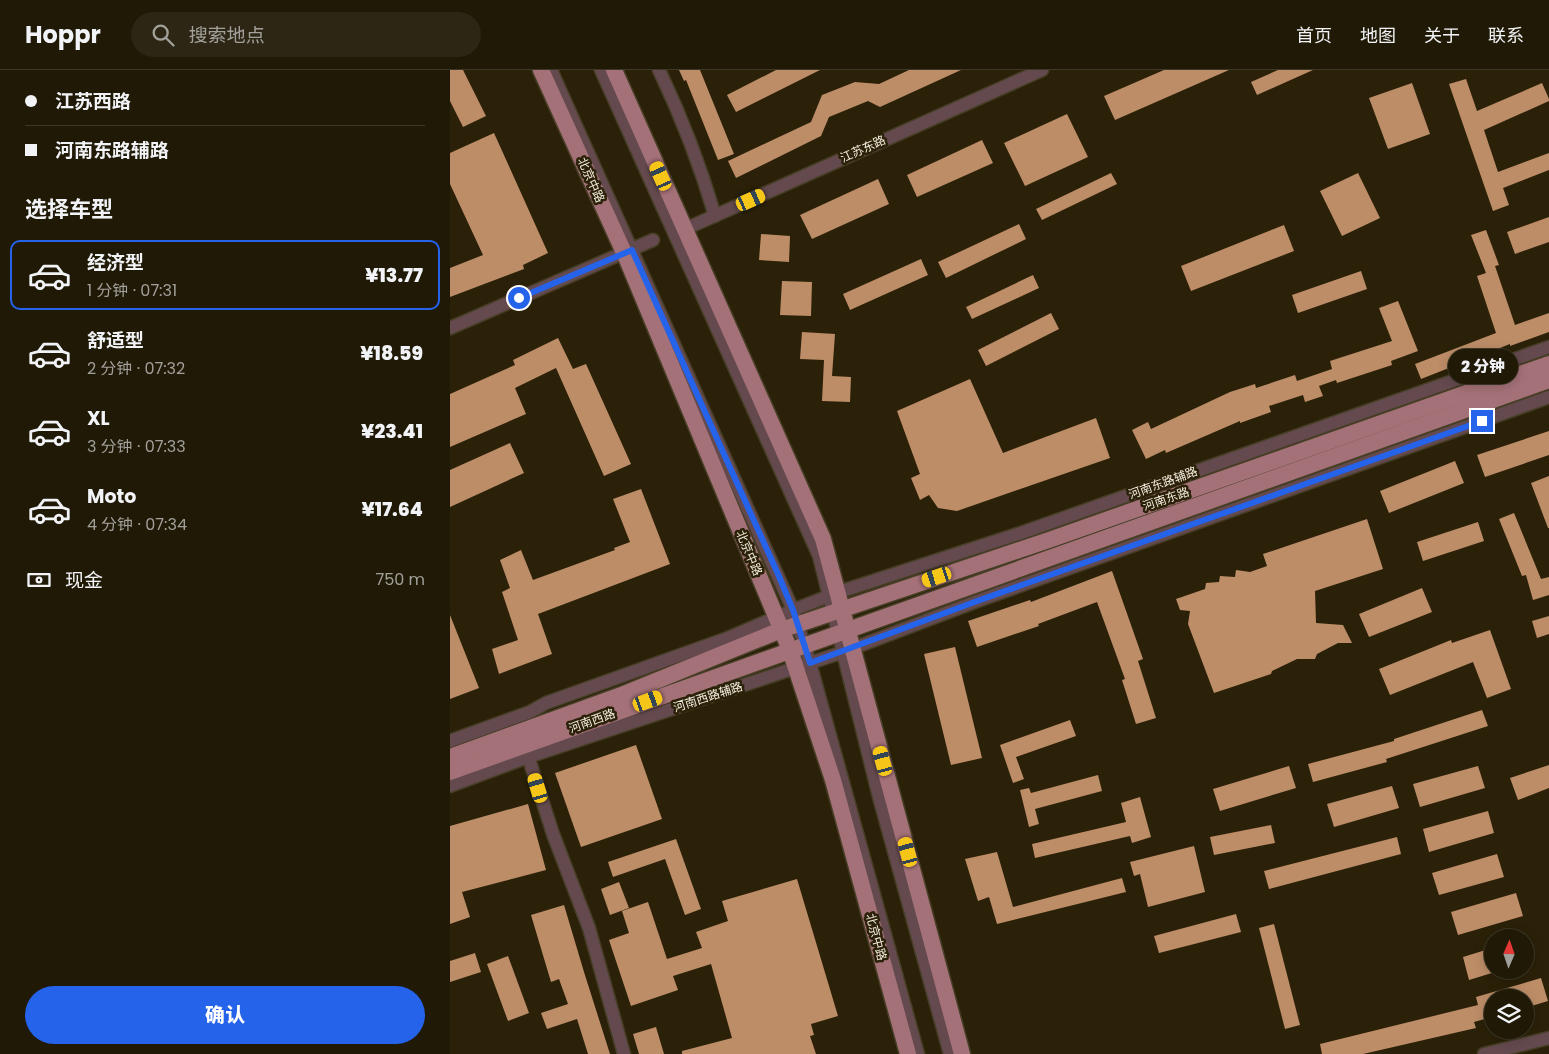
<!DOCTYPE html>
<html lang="zh">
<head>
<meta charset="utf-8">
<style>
  body { margin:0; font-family:Poppins,"Noto Sans SC",sans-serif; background:#2d2614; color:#f1f3f6; height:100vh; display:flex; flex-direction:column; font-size:19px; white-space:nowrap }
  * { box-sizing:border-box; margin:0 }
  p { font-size:16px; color:#a2a09b }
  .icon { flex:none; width:28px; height:28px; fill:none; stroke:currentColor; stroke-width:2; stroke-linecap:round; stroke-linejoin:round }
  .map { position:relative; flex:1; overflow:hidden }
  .side { display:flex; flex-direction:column; background:#201906; width:450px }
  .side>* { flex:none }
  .banner { display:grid; align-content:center; height:110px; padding:0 25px; background:#201906 }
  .needle { width:32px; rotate:2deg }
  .buttons { position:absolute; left:1034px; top:859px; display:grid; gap:10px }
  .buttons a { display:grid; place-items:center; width:50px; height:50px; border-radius:50%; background:#201906; box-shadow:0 2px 12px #0003,0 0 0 1px #3d3828; font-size:25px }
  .end { position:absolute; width:22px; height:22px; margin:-11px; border:6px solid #2563eb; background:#fff; box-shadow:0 0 0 2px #fff }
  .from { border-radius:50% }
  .bubble { position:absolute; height:35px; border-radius:18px; background:#201906; box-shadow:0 2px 12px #0003,0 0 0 1px #3d3828; font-size:16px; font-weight:800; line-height:35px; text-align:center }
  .car { position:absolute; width:15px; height:30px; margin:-15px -8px; border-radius:6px; box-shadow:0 0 4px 1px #0007; background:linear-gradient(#f5c518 24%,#345 0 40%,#f5c518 0 76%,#345 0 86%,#f5c518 0) }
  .banner b { display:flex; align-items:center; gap:18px; height:48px; font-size:19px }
  .banner b+b { border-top:1px solid #3d3828 }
  .banner i { width:12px; height:12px; background:#f1f3f6 }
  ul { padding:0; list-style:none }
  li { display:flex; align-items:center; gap:15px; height:70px; margin:0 10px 8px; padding:0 15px; border:2px solid transparent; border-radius:10px }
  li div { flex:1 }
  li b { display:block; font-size:19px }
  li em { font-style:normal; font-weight:800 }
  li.selected { border-color:#2563eb }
  li>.icon { width:45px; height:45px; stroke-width:1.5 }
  h2 { padding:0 25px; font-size:22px; line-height:60px }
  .pay { display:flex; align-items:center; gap:12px; height:55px; padding:0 25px; font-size:19px }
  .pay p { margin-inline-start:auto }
  .cta { display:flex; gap:10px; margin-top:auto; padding:10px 25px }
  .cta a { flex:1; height:58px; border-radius:30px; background:#2563eb; color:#fff; font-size:20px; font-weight:800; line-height:58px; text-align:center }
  header { display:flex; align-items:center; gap:30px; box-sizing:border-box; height:70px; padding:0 25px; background:#201906; border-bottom:1px solid #3d3828 }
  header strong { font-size:24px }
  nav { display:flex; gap:28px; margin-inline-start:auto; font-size:18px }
  .search { width:350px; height:45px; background:#2d2614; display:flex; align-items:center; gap:12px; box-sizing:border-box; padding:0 18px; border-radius:28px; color:#a2a09b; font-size:19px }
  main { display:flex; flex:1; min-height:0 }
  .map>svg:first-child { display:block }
  .building { fill:#bd8d68 }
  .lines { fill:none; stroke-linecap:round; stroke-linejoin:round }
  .minor-casing { stroke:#473e26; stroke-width:15 }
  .major-casing { stroke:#473e26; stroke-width:19 }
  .minor { stroke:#644a4e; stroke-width:12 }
  .major { stroke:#a47178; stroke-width:16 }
  .route { stroke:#2563eb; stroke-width:6 }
  .labels { text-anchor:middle; stroke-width:5; stroke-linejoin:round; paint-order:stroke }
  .street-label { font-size:12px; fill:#f4edde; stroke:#2b2108 }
</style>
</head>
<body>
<header>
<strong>Hoppr</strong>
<div class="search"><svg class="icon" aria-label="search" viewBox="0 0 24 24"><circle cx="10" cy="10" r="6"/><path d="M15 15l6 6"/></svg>搜索地点</div>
<nav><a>首页</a><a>地图</a><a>关于</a><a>联系</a></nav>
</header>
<main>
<section class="side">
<div class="banner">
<b><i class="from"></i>江苏西路</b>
<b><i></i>河南东路辅路</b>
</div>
<h2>选择车型</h2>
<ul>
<li class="selected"><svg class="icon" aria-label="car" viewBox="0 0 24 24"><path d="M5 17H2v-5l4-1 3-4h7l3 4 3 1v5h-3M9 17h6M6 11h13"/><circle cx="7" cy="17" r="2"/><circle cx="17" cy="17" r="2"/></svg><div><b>经济型</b><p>1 分钟 · 07:31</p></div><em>¥13.77</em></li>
<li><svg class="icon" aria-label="car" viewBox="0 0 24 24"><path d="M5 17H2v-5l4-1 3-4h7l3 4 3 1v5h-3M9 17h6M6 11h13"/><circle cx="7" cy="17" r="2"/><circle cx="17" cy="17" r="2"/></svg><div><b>舒适型</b><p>2 分钟 · 07:32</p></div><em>¥18.59</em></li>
<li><svg class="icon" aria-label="car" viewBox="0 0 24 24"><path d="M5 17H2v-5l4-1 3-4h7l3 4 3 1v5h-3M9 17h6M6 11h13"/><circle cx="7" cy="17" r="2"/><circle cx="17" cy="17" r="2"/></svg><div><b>XL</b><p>3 分钟 · 07:33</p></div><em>¥23.41</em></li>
<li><svg class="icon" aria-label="car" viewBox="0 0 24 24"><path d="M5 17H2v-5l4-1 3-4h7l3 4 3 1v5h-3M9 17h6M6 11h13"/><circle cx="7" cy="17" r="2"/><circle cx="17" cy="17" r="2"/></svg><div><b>Moto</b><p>4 分钟 · 07:34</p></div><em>¥17.64</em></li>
</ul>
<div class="pay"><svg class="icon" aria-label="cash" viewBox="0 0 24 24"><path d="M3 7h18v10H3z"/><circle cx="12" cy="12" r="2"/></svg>现金<p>750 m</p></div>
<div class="cta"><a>确认</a></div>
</section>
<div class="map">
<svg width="1099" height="984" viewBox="0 0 1099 984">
  <rect width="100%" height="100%" fill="#2b2108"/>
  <g class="building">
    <path d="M0 0H13L36 46 13 57 0 31Z"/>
    <path d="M229 0H250L284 84 268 90 236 10 234 11Z"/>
    <path d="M326 0H370L286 42 277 25Z"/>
    <path d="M459 0H511L430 37 418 31 379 47 371 66 286 108 278 91 361 52 372 25 405 12 429 14Z"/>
    <path d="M714 0H779L665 50 654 26Z"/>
    <path d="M828 0H863L807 25 801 12Z"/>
    <path d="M1016 9 1027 41 1092 13 1099 29V31L1034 60 1048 102 1099 83V100L1053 118 1059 135 1043 141 999 14Z"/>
    <path d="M962 13 980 64 938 79 919 28Z"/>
    <path d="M617 44 638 87 575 116 554 73Z"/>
    <path d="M44 63 98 183 73 195 74 199 0 227V198L33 185 0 114V83Z"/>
    <path d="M532 70 543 93 467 127 457 105Z"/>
    <path d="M661 103 667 114 592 150 586 139Z"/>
    <path d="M908 103 930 148 892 166 870 121Z"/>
    <path d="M428 109 439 134 362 169 350 145Z"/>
    <path d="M1099 147V172L1065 184 1057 162Z"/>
    <path d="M569 154 576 169 496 208 488 192Z"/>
    <path d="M834 155 844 181 741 221 731 196Z"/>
    <path d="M1036 160 1049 195 1045 196 1065 255 1099 243V262L1060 276V274L971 309 965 294 1046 263 1027 206 1036 203 1021 165Z"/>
    <path d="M311 164 340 166 339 192 309 190Z"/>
    <path d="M471 189 478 205 400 240 393 224Z"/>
    <path d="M911 201 917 219 848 243 842 225Z"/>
    <path d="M583 205 589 218 522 249 516 237Z"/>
    <path d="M332 211 362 212 361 246 330 245Z"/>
    <path d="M948 231 968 281 941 291 942 295 887 313 886 310 869 316 873 326 855 332 853 325 819 336 821 342 790 353V351L716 383 715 380 696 389 682 360 698 352 701 359 780 322 805 314 806 318 845 305 847 311 882 299 880 291 942 271 929 238Z"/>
    <path d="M601 243 609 259 536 296 528 280Z"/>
    <path d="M352 262 385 264 382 306 401 307 400 332 372 331 374 290 350 289Z"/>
    <path d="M108 268 123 299 136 294 181 394 154 406 106 298 65 318 76 344 0 377V324L65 295 63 290Z"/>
    <path d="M520 309 553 383 646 348 660 388 507 441 488 438 479 425 470 430 461 408 470 404 447 341Z"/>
    <path d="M1099 361V385L1035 407 1027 385Z"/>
    <path d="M60 373 74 403 0 437V400Z"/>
    <path d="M1005 391 1014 413 939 443 930 421Z"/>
    <path d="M1099 406V458H1098L1081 413Z"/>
    <path d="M191 419 220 494 88 544 102 584 49 604 42 579 68 570 52 522 60 518 50 490 71 480 83 510 165 480 164 478 180 472 163 429Z"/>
    <path d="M1064 443 1091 509 1099 507V525L1083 530 1076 505 1072 506 1049 449Z"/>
    <path d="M917 449 933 499 865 521 866 553 893 555 902 573H888L867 584 865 589H847L822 601 821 604 764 623 738 554 740 541 730 540 726 529 755 519 756 513 769 512 770 506 785 507 786 500 800 502 817 496 813 484Z"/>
    <path d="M1028 452 1034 471 973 491 967 472Z"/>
    <path d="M662 501 693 589 688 591 706 648 686 654 672 610 675 609 647 532 588 554 589 556 527 577 518 551 580 530 581 532Z"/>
    <path d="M972 518 982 542 919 567 909 544Z"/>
    <path d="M0 545 29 618 0 629Z"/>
    <path d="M1099 546V564L1087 568 1082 551Z"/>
    <path d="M1040 560 1061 619 1037 628 1023 592 940 625 929 599 1001 570 1002 573Z"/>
    <path d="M505 577 532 688 501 695 474 584Z"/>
    <path d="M1032 640 1038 656 936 689 937 692 863 712 858 694 944 671V669Z"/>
    <path d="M620 650 626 666 566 687 574 709 563 713 550 675Z"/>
    <path d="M186 675 212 749 131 777 105 703Z"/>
    <path d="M1099 695V718L1068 730 1060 708Z"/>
    <path d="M839 696 846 718 770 741 763 719Z"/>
    <path d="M1028 696 1035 718 970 737 963 714Z"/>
    <path d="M648 705 652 721 585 739 589 754 579 757 570 720 579 718 581 723Z"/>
    <path d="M942 716 949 738 884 757 877 734Z"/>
    <path d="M690 727 701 767 682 773 680 766 585 788 582 774 676 752 671 733Z"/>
    <path d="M78 734 96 800 12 822 20 847 0 854V756Z"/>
    <path d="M1038 741 1044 763 979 782 973 759Z"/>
    <path d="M821 755 825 773 764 785 760 767Z"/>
    <path d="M947 767 951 784 819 819 814 801Z"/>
    <path d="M226 769 251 839 235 845 215 789 163 807 158 792Z"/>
    <path d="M744 776 755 822 698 837 690 804 684 806 680 792Z"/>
    <path d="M547 782 563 837 672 808 676 822 547 854 539 827 528 831 515 789Z"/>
    <path d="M1047 784 1054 807 989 825 982 803Z"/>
    <path d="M347 809 388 946 361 954 364 965 360 966 366 984H232V981L282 968 261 894 223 906 228 920 181 936 159 870 179 863 172 841 198 832 217 889 252 878 246 862 278 851 272 831Z"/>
    <path d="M169 812 179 838 160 845 151 819Z"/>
    <path d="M1066 823 1073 846 1008 865 1001 842Z"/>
    <path d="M114 835 134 902 160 984H138L127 949 97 959 91 943 118 934 109 909 101 912 81 845Z"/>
    <path d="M786 844 791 862 709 883 704 866Z"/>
    <path d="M824 854 850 955 835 959 809 858Z"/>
    <path d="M1042 878V903L1019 910 1013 887Z"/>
    <path d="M25 883 31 902 0 912V891Z"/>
    <path d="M58 886 79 943 58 951 37 894Z"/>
    <path d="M1091 908 1098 931 1075 938V928H1042V947L1024 952 1026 958 913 984H872L870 974 1028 935 1026 927Z"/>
    <path d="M206 957 214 984H189L183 964Z"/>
  </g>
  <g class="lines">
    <g class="minor-casing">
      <g id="minor">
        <path d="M101 0 343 540 360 593 468 984"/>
        <path d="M151 0 369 486 429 727 500 984"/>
        <path d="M209 0C232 48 250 95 265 146"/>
        <path d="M235 159 592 0"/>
        <path d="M0 258 203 170"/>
        <path d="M0 671 80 642 96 633 278 568 343 540 389 522 568 464 1099 277"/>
        <path d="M76 680 103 764 139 858 174 984"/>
        <path d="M0 716 78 687 393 582 530 530 1099 327"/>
        <path d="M1034 984 1099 968"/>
      </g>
    </g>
    <g class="major-casing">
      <g id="major">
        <path d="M91 0 176 187 340 580 383 710 458 984"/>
        <path d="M164 0 373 469 512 984"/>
        <path d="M0 687 174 624 331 560 599 470 1099 294"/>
        <path d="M0 702 1099 310"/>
      </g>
    </g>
    <use href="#minor" class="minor"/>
    <use href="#major" class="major"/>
  </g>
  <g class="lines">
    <path class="route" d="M69 228 182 180 328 504 343 540 360 593 530 530 1032 351"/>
  </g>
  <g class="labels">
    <g class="street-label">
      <text transform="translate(413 79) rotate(-24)" y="4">江苏东路</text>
      <text transform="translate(141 110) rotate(66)" y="4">北京中路</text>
      <text transform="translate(713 413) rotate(-20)" y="4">河南东路辅路</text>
      <text transform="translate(716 429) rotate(-19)" y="4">河南东路</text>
      <text transform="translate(299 483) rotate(67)" y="4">北京中路</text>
      <text transform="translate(258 627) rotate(-18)" y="4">河南西路辅路</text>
      <text transform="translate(142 651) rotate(-20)" y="4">河南西路</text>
      <text transform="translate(426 867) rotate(75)" y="4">北京中路</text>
    </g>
  </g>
</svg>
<div class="buttons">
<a><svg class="needle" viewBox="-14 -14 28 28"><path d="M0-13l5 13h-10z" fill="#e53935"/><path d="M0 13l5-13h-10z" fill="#a2a09b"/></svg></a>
<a><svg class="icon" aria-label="layers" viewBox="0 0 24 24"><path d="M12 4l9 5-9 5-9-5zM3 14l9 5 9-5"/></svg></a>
</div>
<i class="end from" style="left:69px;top:228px"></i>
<i class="end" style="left:1032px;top:351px"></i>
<div class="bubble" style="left:998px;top:279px;width:70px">2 分钟</div>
<i class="car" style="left:211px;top:106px;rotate:336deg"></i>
<i class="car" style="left:301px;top:130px;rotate:66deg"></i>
<i class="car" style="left:487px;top:507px;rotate:252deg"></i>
<i class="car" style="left:198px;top:631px;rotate:70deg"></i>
<i class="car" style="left:433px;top:691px;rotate:345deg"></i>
<i class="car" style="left:88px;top:718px;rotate:343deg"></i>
<i class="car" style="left:458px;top:782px;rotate:345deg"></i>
</div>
</main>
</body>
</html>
